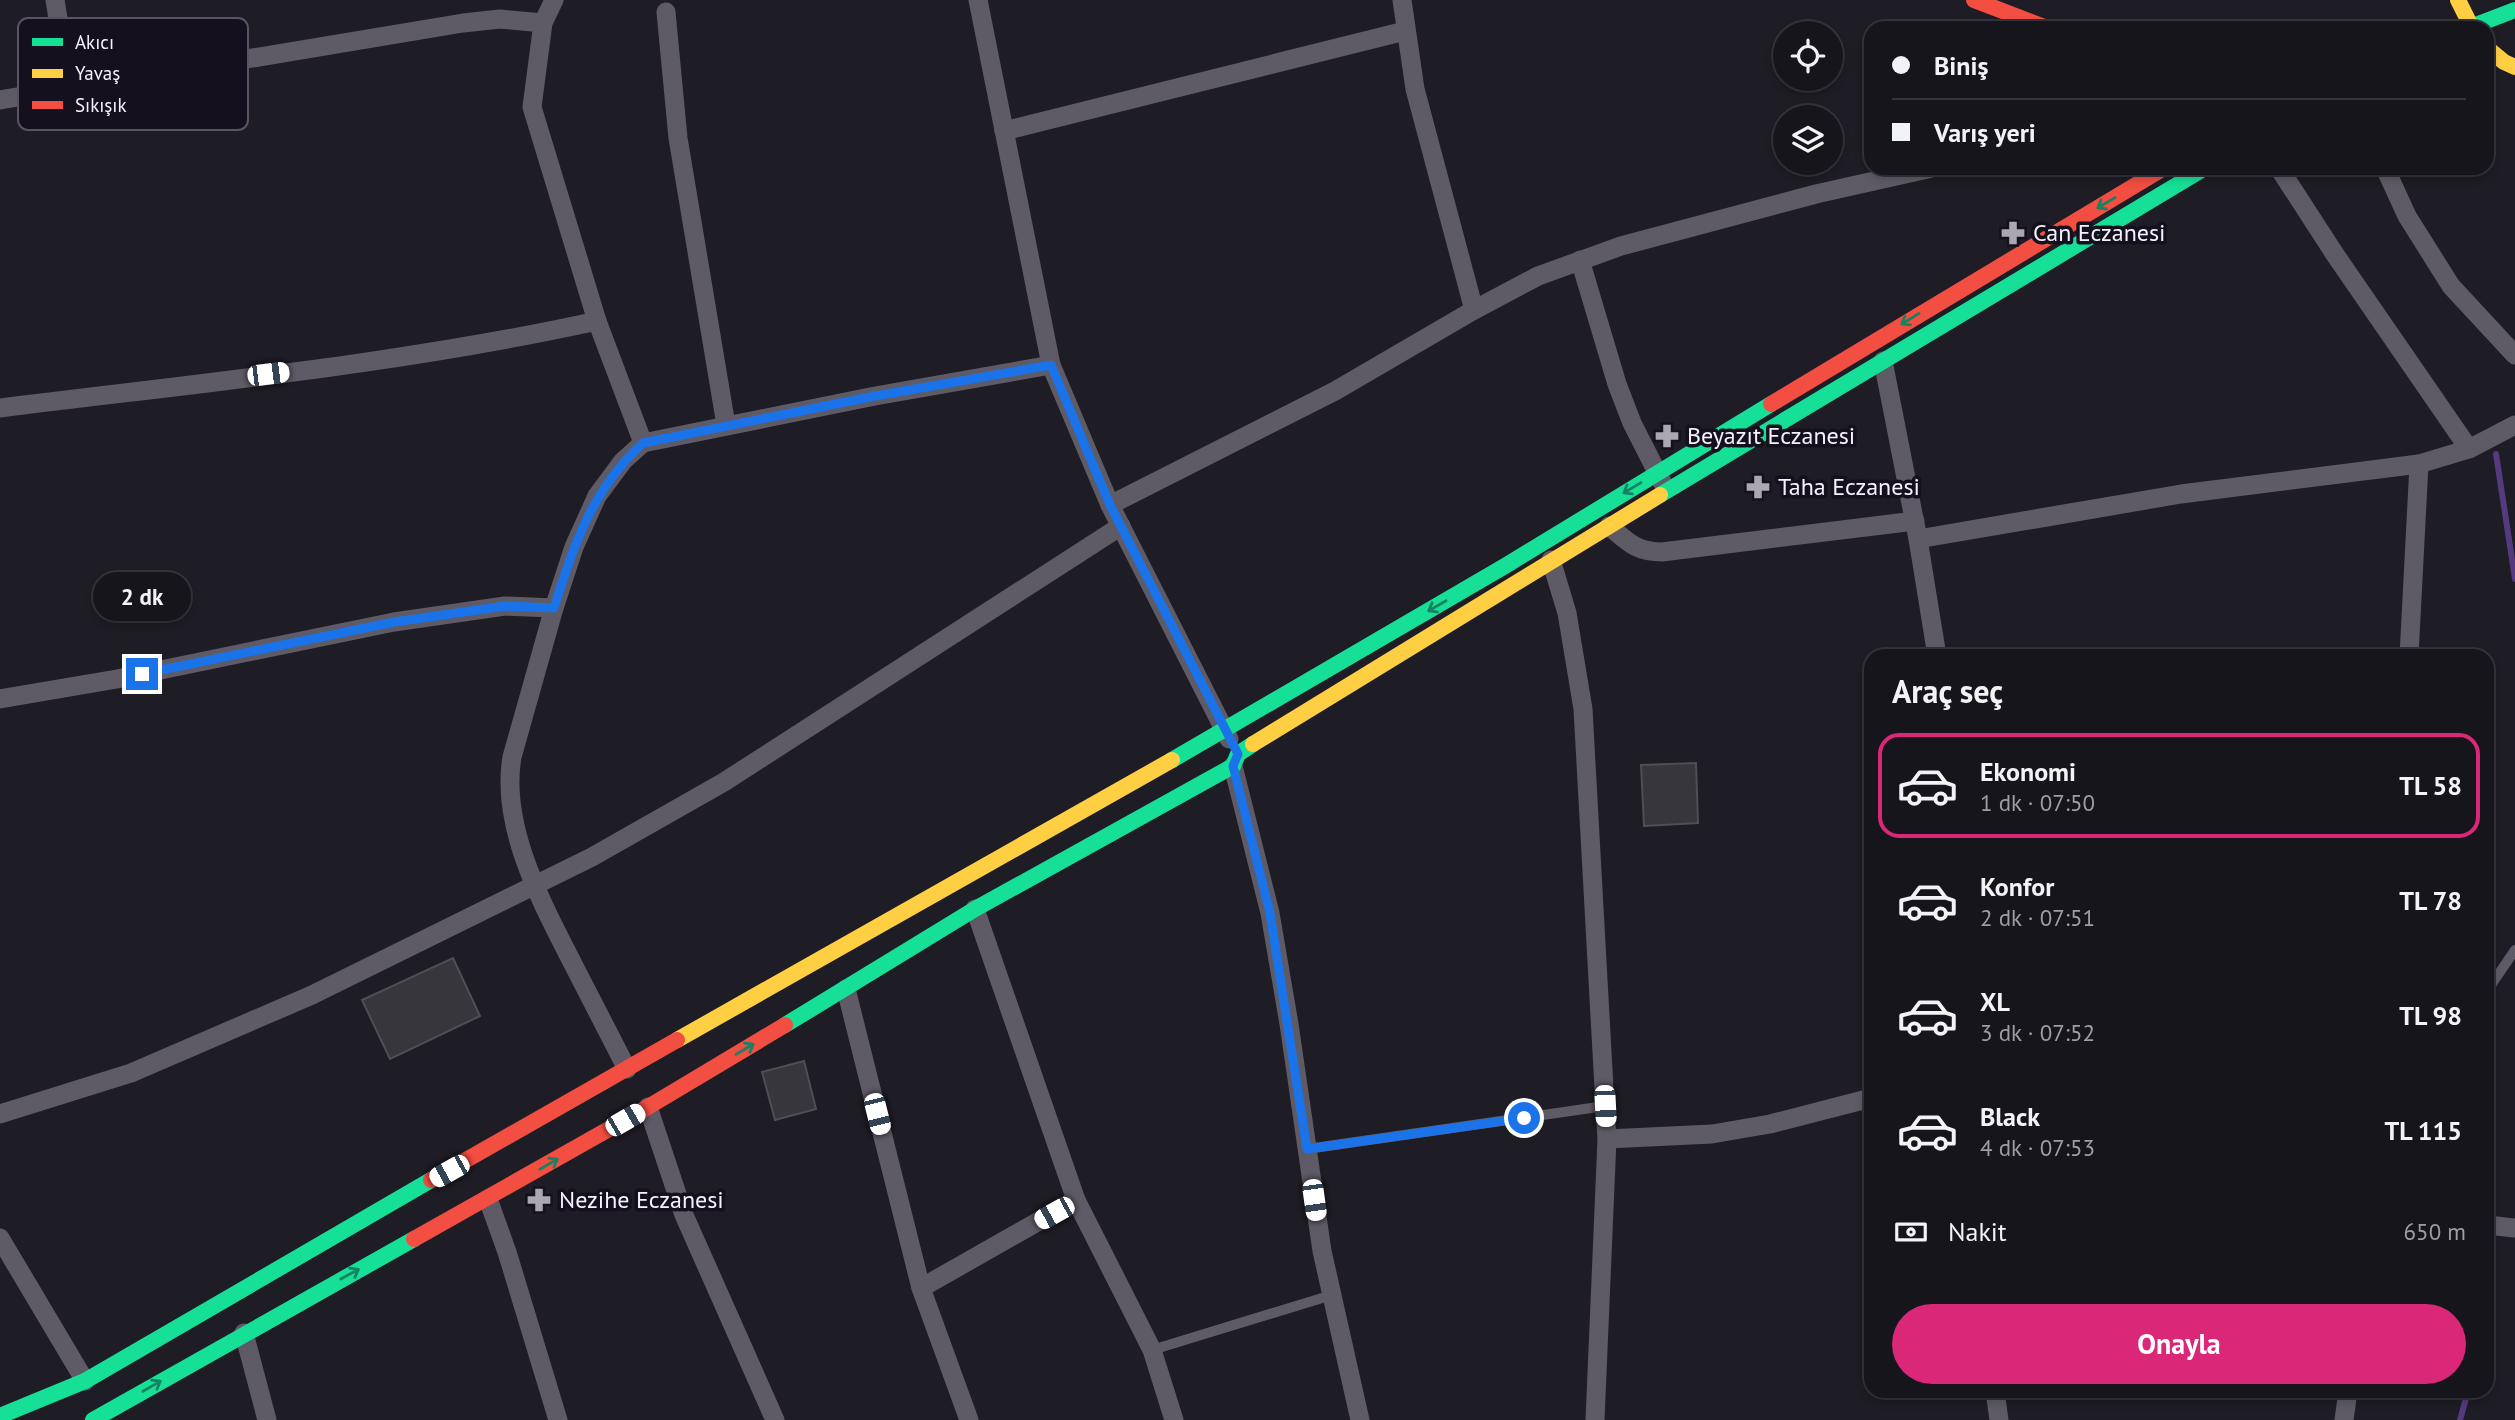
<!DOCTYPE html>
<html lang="tr">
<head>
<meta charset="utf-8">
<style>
  body { margin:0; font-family:"PT Sans",sans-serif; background:#232228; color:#f1f3f6; height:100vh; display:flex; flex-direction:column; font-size:26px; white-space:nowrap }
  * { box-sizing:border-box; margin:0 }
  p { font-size:23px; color:#9e9fa3 }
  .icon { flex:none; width:38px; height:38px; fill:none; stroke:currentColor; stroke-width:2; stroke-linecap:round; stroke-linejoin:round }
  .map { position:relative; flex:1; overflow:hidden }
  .side { position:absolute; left:1864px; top:649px; width:630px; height:749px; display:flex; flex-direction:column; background:#16151b; border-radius:21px; box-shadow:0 4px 10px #0003,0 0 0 2px #35343a }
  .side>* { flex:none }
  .hud { position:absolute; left:1864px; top:21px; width:630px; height:154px; border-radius:21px; box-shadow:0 4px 10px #0003,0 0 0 2px #35343a; display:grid; align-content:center; height:154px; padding:0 28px; background:#16151b }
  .fabs { position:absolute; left:1773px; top:21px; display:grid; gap:14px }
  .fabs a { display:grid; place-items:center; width:70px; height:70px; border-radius:50%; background:#16151b; box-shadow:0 4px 10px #0003,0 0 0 2px #35343a; font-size:35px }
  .end { position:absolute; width:32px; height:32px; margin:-16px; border:9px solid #1a73e8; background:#fff; box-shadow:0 0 0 4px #fff }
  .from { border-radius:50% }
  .bubble { position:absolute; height:49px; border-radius:24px; background:#16151b; box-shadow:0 4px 10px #0003,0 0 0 2px #35343a; font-size:23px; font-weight:700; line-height:49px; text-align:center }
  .car { position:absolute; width:21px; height:42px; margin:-21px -10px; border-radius:9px; box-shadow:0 0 5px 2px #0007; background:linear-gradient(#fff 24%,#345 0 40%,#fff 0 76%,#345 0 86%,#fff 0) }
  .hud b { display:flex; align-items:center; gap:24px; height:66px; font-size:26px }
  .hud b+b { border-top:2px solid #35343a }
  .hud i { width:18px; height:18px; background:#f1f3f6 }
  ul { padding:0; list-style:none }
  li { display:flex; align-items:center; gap:21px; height:105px; margin:0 14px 10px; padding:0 14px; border:4px solid transparent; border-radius:21px }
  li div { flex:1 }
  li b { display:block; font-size:26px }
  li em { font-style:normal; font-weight:700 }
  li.active { border-color:#db2777 }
  li>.icon { width:63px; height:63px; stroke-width:1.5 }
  h2 { padding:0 28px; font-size:32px; line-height:84px }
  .pay { display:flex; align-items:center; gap:18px; height:77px; padding:0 28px; font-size:26px }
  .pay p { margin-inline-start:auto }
  .action { display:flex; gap:14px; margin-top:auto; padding:14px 28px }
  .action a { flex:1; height:80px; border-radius:42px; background:#db2777; color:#fff; font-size:28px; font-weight:700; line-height:80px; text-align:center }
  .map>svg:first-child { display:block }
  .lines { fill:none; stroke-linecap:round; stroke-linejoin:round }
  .stream { stroke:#543a7e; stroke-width:6 }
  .building { fill:#38363d; stroke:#4f4e54; stroke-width:2 }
  .lane { stroke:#5f5b66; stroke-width:10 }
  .street { stroke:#5f5b66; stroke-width:19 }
  .fast { stroke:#16e098; stroke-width:16 }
  .slow { stroke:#ffcf43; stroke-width:16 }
  .jam { stroke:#f24e42; stroke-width:16 }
  .oneway { stroke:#158261 }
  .route { stroke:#1a73e8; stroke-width:9 }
  .labels { text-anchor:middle; stroke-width:7; stroke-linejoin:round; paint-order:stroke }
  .poi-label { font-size:24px; fill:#f5f2fc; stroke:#14101d; text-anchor:start }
  .key { fill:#14101d; stroke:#585460; stroke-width:2 }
  .key-label { font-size:19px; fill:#f5f2fc }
</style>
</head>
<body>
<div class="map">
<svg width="2515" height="1420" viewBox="0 0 2515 1420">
  <rect width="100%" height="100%" fill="#1e1c24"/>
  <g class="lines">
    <g class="stream">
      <path d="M2496 454 2515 579"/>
      <path d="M2460 1420 2468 1391"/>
    </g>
  </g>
  <g class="building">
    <path d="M1696 763 1698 823 1644 826 1641 765Z"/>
    <path d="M453 958 480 1016 390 1059 362 1000Z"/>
    <path d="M804 1061 816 1109 775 1120 762 1072Z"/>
  </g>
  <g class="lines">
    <g class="lane">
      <path d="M2487 991 2515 950"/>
      <path d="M1307 1149 1605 1106"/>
      <path d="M1152 1350 1332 1295"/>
    </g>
    <g class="street">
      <path d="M55 0 69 87"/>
      <path d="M554 0 543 23 532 107 597 321 643 443"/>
      <path d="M978 0 1051 365 1110 505 1229 739"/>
      <path d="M1402 0 1415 89 1474 310"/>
      <path d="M666 12 678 138 726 425"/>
      <path d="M0 100 463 23 500 19 543 23"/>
      <path d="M1004 131 1405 31"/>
      <path d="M2279 168 2334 253 2469 449"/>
      <path d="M2385 168 2407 216 2451 286 2515 355"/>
      <path d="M1580 260 1617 384 1632 423 1662 482"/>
      <path d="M1883 361 1918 539 1937 656"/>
      <path d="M0 408C199 383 401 364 597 321"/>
      <path d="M1110 505 1335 391 1474 310 1538 276 1621 246 1816 194 1932 168"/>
      <path d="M1609 526C1628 542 1636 552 1662 552L1915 521"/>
      <path d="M1918 539 2181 494 2419 464 2469 449 2515 425"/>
      <path d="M1551 560 1567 613 1583 709 1605 1106 1607 1139 1595 1420"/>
      <path d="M2409 656 2419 464"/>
      <path d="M0 699 117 679 394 622 505 606 554 608"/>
      <path d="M1233 766 1270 913 1289 1024 1322 1251 1360 1420"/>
      <path d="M975 909 1076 1200 1152 1350 1174 1420"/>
      <path d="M846 989 921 1288 969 1420"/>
      <path d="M627 1069C609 1034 591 999 573 964 542 903 500 827 512 757L554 608 574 547 597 496 623 461 643 443 875 396 1051 365"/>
      <path d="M648 1107 684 1215 775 1420"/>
      <path d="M0 1114 131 1073 312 995 592 857 724 782 1121 526"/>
      <path d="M1607 1139 1712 1134 1770 1124 1871 1098"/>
      <path d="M488 1199 507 1252 558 1420"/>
      <path d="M2487 1225 2515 1228"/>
      <path d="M0 1238 85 1381"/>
      <path d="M921 1288 1076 1200"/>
      <path d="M244 1333 267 1420"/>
      <path d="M1995 1391 1999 1420"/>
      <path d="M2344 1420 2348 1391"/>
    </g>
    <g class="fast">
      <path d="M2468 28 2515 10"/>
      <path d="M1660 495 2205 168"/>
      <path d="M1172 760 1505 566 1771 404"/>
      <path d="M785 1025 975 909 1233 766 1238 754 1253 744"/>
      <path d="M0 1416 85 1381 431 1180"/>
      <path d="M93 1420 414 1239"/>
    </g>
    <g class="slow">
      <path d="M2458 0 2472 28"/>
      <path d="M2487 48 2504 62 2515 67"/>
      <path d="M1253 744 1660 495"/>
      <path d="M677 1040 1172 760"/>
    </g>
    <g class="jam">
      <path d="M1974 0 2047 28"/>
      <path d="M1771 404 2164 168"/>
      <path d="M431 1180 677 1040"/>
      <path d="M414 1239 648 1107 785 1025"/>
    </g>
  </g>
  <defs><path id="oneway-shaft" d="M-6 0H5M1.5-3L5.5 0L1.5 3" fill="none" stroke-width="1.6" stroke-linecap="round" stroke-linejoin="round" transform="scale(1.75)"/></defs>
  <g class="oneway">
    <use href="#oneway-shaft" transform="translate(2106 203) rotate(149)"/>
    <use href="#oneway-shaft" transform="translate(1910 319) rotate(148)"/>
    <use href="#oneway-shaft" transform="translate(1632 488) rotate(149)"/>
    <use href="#oneway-shaft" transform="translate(1437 606) rotate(150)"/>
    <use href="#oneway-shaft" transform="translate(745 1049) rotate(-31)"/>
    <use href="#oneway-shaft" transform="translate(549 1164) rotate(-30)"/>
    <use href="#oneway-shaft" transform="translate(350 1274) rotate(-29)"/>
    <use href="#oneway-shaft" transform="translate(152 1386) rotate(-30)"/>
  </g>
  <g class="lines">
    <path class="route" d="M142 674 394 622 505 606 554 608C574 545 592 489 643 443L875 396 1051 365 1110 505 1238 754 1233 766 1270 913 1307 1149 1524 1118"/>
  </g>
  <defs>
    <g id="pharmacy-bare" transform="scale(1.89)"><path d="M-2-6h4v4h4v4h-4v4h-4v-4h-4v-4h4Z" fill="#aaa7b0" stroke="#14101d" stroke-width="2.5" paint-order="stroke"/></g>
  </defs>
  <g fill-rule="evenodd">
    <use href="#pharmacy-bare" x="2013" y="233"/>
    <use href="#pharmacy-bare" x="1667" y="436"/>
    <use href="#pharmacy-bare" x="1758" y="487"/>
    <use href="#pharmacy-bare" x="539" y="1200"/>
  </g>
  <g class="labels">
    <g class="poi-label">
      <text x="2033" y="241">Can Eczanesi</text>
      <text x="1687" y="444">Beyazıt Eczanesi</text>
      <text x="1778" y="495">Taha Eczanesi</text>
      <text x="559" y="1208">Nezihe Eczanesi</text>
    </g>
  </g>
  <rect x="18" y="18" width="230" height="112" rx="10" class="key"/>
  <rect x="32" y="38" width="31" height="8" fill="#16e098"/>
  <rect x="32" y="69" width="31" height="9" fill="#ffcf43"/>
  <rect x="32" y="101" width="31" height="8" fill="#f24e42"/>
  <g class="key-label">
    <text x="75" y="49">Akıcı</text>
    <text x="75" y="80">Yavaş</text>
    <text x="75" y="112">Sıkışık</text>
  </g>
</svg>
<div class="fabs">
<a><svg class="icon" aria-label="locate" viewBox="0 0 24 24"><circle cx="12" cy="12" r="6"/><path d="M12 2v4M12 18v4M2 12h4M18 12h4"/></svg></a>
<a><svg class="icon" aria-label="layers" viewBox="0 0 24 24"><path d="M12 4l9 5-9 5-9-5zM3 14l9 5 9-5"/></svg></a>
</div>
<i class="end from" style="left:1524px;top:1118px"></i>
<i class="end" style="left:142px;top:674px"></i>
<div class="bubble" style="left:93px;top:572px;width:98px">2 dk</div>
<i class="car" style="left:268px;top:374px;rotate:83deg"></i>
<i class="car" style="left:1605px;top:1106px;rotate:177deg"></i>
<i class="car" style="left:877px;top:1114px;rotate:166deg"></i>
<i class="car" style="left:625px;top:1120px;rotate:60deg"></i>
<i class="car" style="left:449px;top:1171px;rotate:241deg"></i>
<i class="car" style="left:1314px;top:1200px;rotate:172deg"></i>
<i class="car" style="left:1054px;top:1213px;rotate:241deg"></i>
<div class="hud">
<b><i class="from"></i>Biniş</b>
<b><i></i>Varış yeri</b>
</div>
<section class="side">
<h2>Araç seç</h2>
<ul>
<li class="active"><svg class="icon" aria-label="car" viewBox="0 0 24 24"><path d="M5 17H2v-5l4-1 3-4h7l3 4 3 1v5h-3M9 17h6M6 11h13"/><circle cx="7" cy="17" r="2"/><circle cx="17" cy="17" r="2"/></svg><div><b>Ekonomi</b><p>1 dk · 07:50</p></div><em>TL 58</em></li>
<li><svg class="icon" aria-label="car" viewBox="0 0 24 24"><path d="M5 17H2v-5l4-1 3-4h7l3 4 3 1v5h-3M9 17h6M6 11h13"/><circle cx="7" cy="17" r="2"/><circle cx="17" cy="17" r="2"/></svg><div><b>Konfor</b><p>2 dk · 07:51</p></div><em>TL 78</em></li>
<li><svg class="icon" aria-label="car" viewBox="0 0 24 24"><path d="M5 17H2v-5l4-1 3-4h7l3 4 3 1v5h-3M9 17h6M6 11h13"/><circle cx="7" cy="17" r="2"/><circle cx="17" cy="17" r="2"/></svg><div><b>XL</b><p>3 dk · 07:52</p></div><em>TL 98</em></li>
<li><svg class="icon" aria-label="car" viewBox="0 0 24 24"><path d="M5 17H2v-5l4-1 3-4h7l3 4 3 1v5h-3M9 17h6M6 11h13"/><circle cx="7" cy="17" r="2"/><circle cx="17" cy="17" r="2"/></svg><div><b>Black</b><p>4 dk · 07:53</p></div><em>TL 115</em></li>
</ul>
<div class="pay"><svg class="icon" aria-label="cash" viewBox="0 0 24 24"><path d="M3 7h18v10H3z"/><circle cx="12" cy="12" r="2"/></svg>Nakit<p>650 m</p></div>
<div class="action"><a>Onayla</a></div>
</section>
</div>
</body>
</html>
